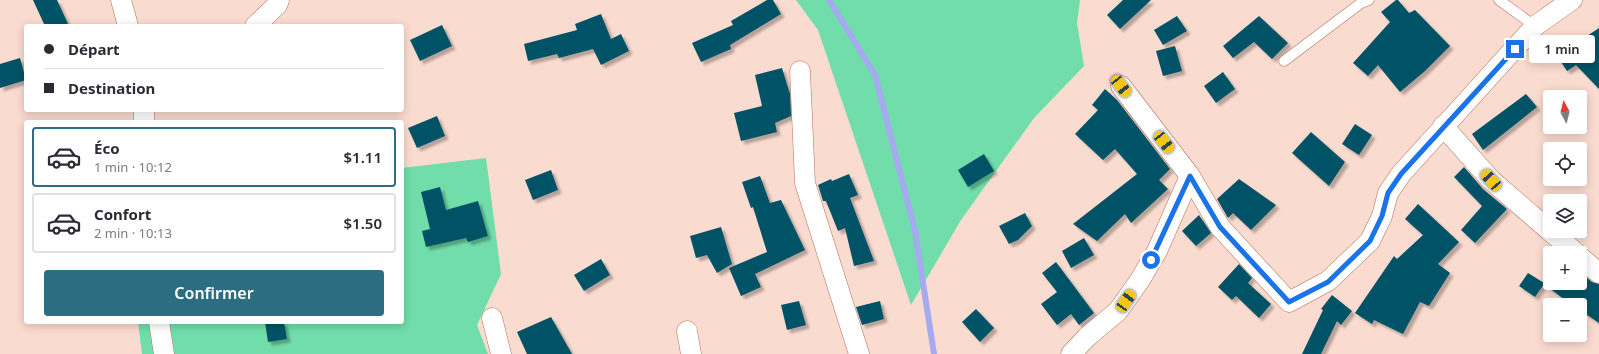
<!DOCTYPE html>
<html lang="fr">
<head>
<meta charset="utf-8">
<style>
  body { margin:0; font-family:"Noto Sans",sans-serif; background:#f7f7f7; color:#2b2b33; height:100vh; display:flex; flex-direction:column; font-size:15px; white-space:nowrap }
  * { box-sizing:border-box; margin:0 }
  p { font-size:13px; color:#7c7c81 }
  .icon { flex:none; width:22px; height:22px; fill:none; stroke:currentColor; stroke-width:2; stroke-linecap:round; stroke-linejoin:round }
  .map { position:relative; flex:1; overflow:hidden }
  .side { position:absolute; left:24px; top:120px; width:380px; height:204px; display:flex; flex-direction:column; background:#fff; border-radius:4px; box-shadow:0 2px 10px #0003 }
  .side>* { flex:none }
  .guide { position:absolute; left:24px; top:24px; width:380px; height:88px; border-radius:4px; box-shadow:0 2px 10px #0003; display:grid; align-content:center; height:88px; padding:0 20px; background:#fff }
  .needle { width:26px; rotate:353deg }
  .buttons { position:absolute; left:1543px; top:90px; display:grid; gap:8px }
  .buttons a { display:grid; place-items:center; width:44px; height:44px; border-radius:4px; background:#fff; box-shadow:0 2px 10px #0003; font-size:20px }
  .end { position:absolute; width:18px; height:18px; margin:-9px; border:5px solid #1a73e8; background:#fff; box-shadow:0 0 0 2px #fff }
  .from { border-radius:50% }
  .bubble { position:absolute; height:28px; border-radius:4px; background:#fff; box-shadow:0 2px 10px #0003; font-size:13px; font-weight:600; line-height:28px; text-align:center }
  .car { position:absolute; width:12px; height:24px; margin:-12px -6px; border-radius:5px; box-shadow:0 0 3px 1px #0007; background:linear-gradient(#f5c518 24%,#345 0 40%,#f5c518 0 76%,#345 0 86%,#f5c518 0) }
  .guide b { display:flex; align-items:center; gap:14px; height:38px; font-size:15px }
  .guide b+b { border-top:1px solid #e1e1e2 }
  .guide i { width:10px; height:10px; background:#2b2b33 }
  ul { padding:7px 0 0; list-style:none }
  li { display:flex; align-items:center; gap:12px; height:60px; margin:0 8px 6px; padding:0 12px; border:2px solid #e1e1e2; border-radius:4px }
  li div { flex:1 }
  li b { display:block; font-size:15px }
  li em { font-style:normal; font-weight:600 }
  li.selected { border-color:#2c6d81 }
  li>.icon { width:36px; height:36px; stroke-width:1.5 }
  .button { display:flex; gap:8px; margin-top:auto; padding:8px 20px }
  .button a { flex:1; height:46px; border-radius:4px; background:#2c6d81; color:#fff; font-size:16px; font-weight:600; line-height:46px; text-align:center }
  .map>svg:first-child { display:block }
  .green { fill:#70ddaa }
  .lines { fill:none; stroke-linecap:round; stroke-linejoin:round }
  .stream { stroke:#a7aaf0; stroke-width:6 }
  .building { fill:#005266; filter:url(#shadow) }
  .service-casing { stroke:#b46f55; stroke-width:11 }
  .minor-casing { stroke:#b46f55; stroke-width:21 }
  .service { stroke:#fff; stroke-width:10 }
  .minor { stroke:#fff; stroke-width:20 }
  .route { stroke:#1a73e8; stroke-width:5 }
</style>
</head>
<body>
<div class="map">
<svg width="1599" height="354" viewBox="0 0 1599 354">
  <defs>
    <filter id="shadow"><feDropShadow dx="3.5" dy="3.5" stdDeviation="1" flood-color="#0004"/></filter>
  </defs>
  <rect width="100%" height="100%" fill="#fadbcf"/>
  <g class="green">
    <path d="M796 0H1080L1077 23 1084 66 1034 118 961 220 911 305 818 30Z"/>
    <path d="M486 158 501 274 477 325 488 354H142L138 322H402V168Z"/>
  </g>
  <g class="lines">
    <path class="stream" d="M829 0 875 75 915 231 934 354"/>
  </g>
  <g class="building">
    <path d="M33 0H57L69 26H45Z"/>
    <path d="M767 0H773L781 14 730 45 731 49 701 62 692 43 733 25 731 21Z"/>
    <path d="M1123 0H1151L1120 29 1107 15Z"/>
    <path d="M1396 0H1398L1409 13 1415 10 1450 46 1425 71 1400 92 1378 65 1368 76 1353 63 1390 22 1381 12Z"/>
    <path d="M601 14 611 39 621 34 629 51 601 65 593 49 559 58 557 54 528 61 524 44 577 30 575 24Z"/>
    <path d="M1177 16 1187 31 1163 45 1154 30Z"/>
    <path d="M1259 16 1288 43 1272 59 1254 42 1233 58 1223 46Z"/>
    <path d="M442 25 452 46 420 61 410 40Z"/>
    <path d="M1599 28V89L1576 65 1567 71 1557 56Z"/>
    <path d="M1175 46 1182 71 1163 76 1156 51Z"/>
    <path d="M20 58 26 80 0 88V64Z"/>
    <path d="M782 68 790 94 791 116 775 123 777 132 741 141 734 113 762 106 755 75Z"/>
    <path d="M1223 72 1235 89 1216 103 1204 86Z"/>
    <path d="M1105 89 1117 100 1170 169 1159 180 1168 189 1131 223 1125 214 1097 241 1073 224 1137 174 1115 149 1103 160 1075 134 1098 110 1092 105Z"/>
    <path d="M1526 94 1537 107 1483 150 1472 134Z"/>
    <path d="M437 116 445 136 417 148 408 128Z"/>
    <path d="M1355 124 1372 135 1359 155 1342 144Z"/>
    <path d="M1311 132 1345 162 1329 186 1292 153Z"/>
    <path d="M984 154 994 171 968 187 958 170Z"/>
    <path d="M1464 167 1483 189 1507 209 1475 243 1461 230 1482 206 1454 177Z"/>
    <path d="M551 170 558 190 533 200 525 180Z"/>
    <path d="M849 174 858 195 850 198 874 261 854 266 845 228 838 231 826 201H823L818 185 831 179 832 181Z"/>
    <path d="M760 176 770 203 781 200 805 250 755 274 761 287 741 296 729 268 767 252 753 207 751 208 742 182Z"/>
    <path d="M1239 179 1276 205 1251 230 1233 213 1228 218 1217 199Z"/>
    <path d="M440 187 446 210 478 201 488 236 468 242 466 238 426 247 422 231 430 229 421 192Z"/>
    <path d="M1418 204 1459 242 1438 264 1450 273 1429 306 1420 302 1403 334 1374 320 1372 324 1355 313 1394 256 1397 259 1423 235 1405 219Z"/>
    <path d="M1025 213 1032 226 1018 240 1009 244 999 226Z"/>
    <path d="M1199 215 1211 233 1196 246 1182 231Z"/>
    <path d="M721 227 732 264 717 273 707 255 696 258 690 236Z"/>
    <path d="M1084 238 1094 255 1071 268 1062 251Z"/>
    <path d="M601 259 610 275 584 291 574 275Z"/>
    <path d="M1056 262 1094 313 1079 325 1071 314 1057 325 1041 304 1057 292 1042 273Z"/>
    <path d="M1239 264 1252 278 1248 283 1271 304 1259 318 1236 296 1232 300 1218 287Z"/>
    <path d="M1580 272 1592 282 1599 284V323L1580 310V305H1573L1569 303 1544 284 1535 297 1519 286 1528 273 1544 283H1580Z"/>
    <path d="M1332 295 1352 311 1341 325 1337 321 1321 354H1302L1323 310 1321 309Z"/>
    <path d="M799 301 806 325 787 330 781 305Z"/>
    <path d="M880 301 884 319 862 325 856 307Z"/>
    <path d="M976 309 994 328 980 342 962 322Z"/>
    <path d="M551 317 572 354H527L517 332Z"/>
    <path d="M265 322H284L287 339 268 342Z"/>
  </g>
  <g class="lines">
    <g class="service-casing">
      <g id="service">
        <path d="M1499 0 1535 26"/>
        <path d="M1284 61 1361 3 1369 0"/>
      </g>
    </g>
    <g class="minor-casing">
      <g id="minor">
        <path d="M121 0 128 26"/>
        <path d="M255 26 277 5 279 0"/>
        <path d="M800 71 805 183 859 354"/>
        <path d="M1121 86 1190 176 1220 227 1289 302 1328 281 1370 241 1382 216 1388 193 1401 174 1535 26 1572 0"/>
        <path d="M144 110V122"/>
        <path d="M1443 126 1491 180 1550 231"/>
        <path d="M1550 231 1576 253"/>
        <path d="M1580 257 1599 273"/>
        <path d="M492 318 501 354"/>
        <path d="M159 322 164 354"/>
        <path d="M687 331 691 354"/>
        <path d="M1071 354 1087 337 1118 311 1140 280 1157 251 1190 176"/>
      </g>
    </g>
    <use href="#service" class="service"/>
    <use href="#minor" class="minor"/>
  </g>
  <g class="lines">
    <path class="route" d="M1151 260 1190 176 1220 227 1289 302 1328 282 1370 241 1382 216 1388 193 1401 174 1515 49"/>
  </g>
</svg>
<div class="buttons">
<a><svg class="needle" viewBox="-14 -14 28 28"><path d="M0-13l5 13h-10z" fill="#e53935"/><path d="M0 13l5-13h-10z" fill="#7c7c81"/></svg></a>
<a><svg class="icon" aria-label="locate" viewBox="0 0 24 24"><circle cx="12" cy="12" r="6"/><path d="M12 2v4M12 18v4M2 12h4M18 12h4"/></svg></a>
<a><svg class="icon" aria-label="layers" viewBox="0 0 24 24"><path d="M12 4l9 5-9 5-9-5zM3 14l9 5 9-5"/></svg></a>
<a>+</a>
<a>−</a>
</div>
<i class="end from" style="left:1151px;top:260px"></i>
<i class="end" style="left:1515px;top:49px"></i>
<div class="bubble" style="left:1529px;top:35px;width:66px">1 min</div>
<i class="car" style="left:1121px;top:86px;rotate:142deg"></i>
<i class="car" style="left:1164px;top:142px;rotate:142deg"></i>
<i class="car" style="left:1491px;top:180px;rotate:318deg"></i>
<i class="car" style="left:1126px;top:301px;rotate:35deg"></i>
<div class="guide">
<b><i class="from"></i>Départ</b>
<b><i></i>Destination</b>
</div>
<section class="side">
<ul>
<li class="selected"><svg class="icon" aria-label="car" viewBox="0 0 24 24"><path d="M5 17H2v-5l4-1 3-4h7l3 4 3 1v5h-3M9 17h6M6 11h13"/><circle cx="7" cy="17" r="2"/><circle cx="17" cy="17" r="2"/></svg><div><b>Éco</b><p>1 min · 10:12</p></div><em>$1.11</em></li>
<li><svg class="icon" aria-label="car" viewBox="0 0 24 24"><path d="M5 17H2v-5l4-1 3-4h7l3 4 3 1v5h-3M9 17h6M6 11h13"/><circle cx="7" cy="17" r="2"/><circle cx="17" cy="17" r="2"/></svg><div><b>Confort</b><p>2 min · 10:13</p></div><em>$1.50</em></li>
</ul>
<div class="button"><a>Confirmer</a></div>
</section>
</div>
</body>
</html>
